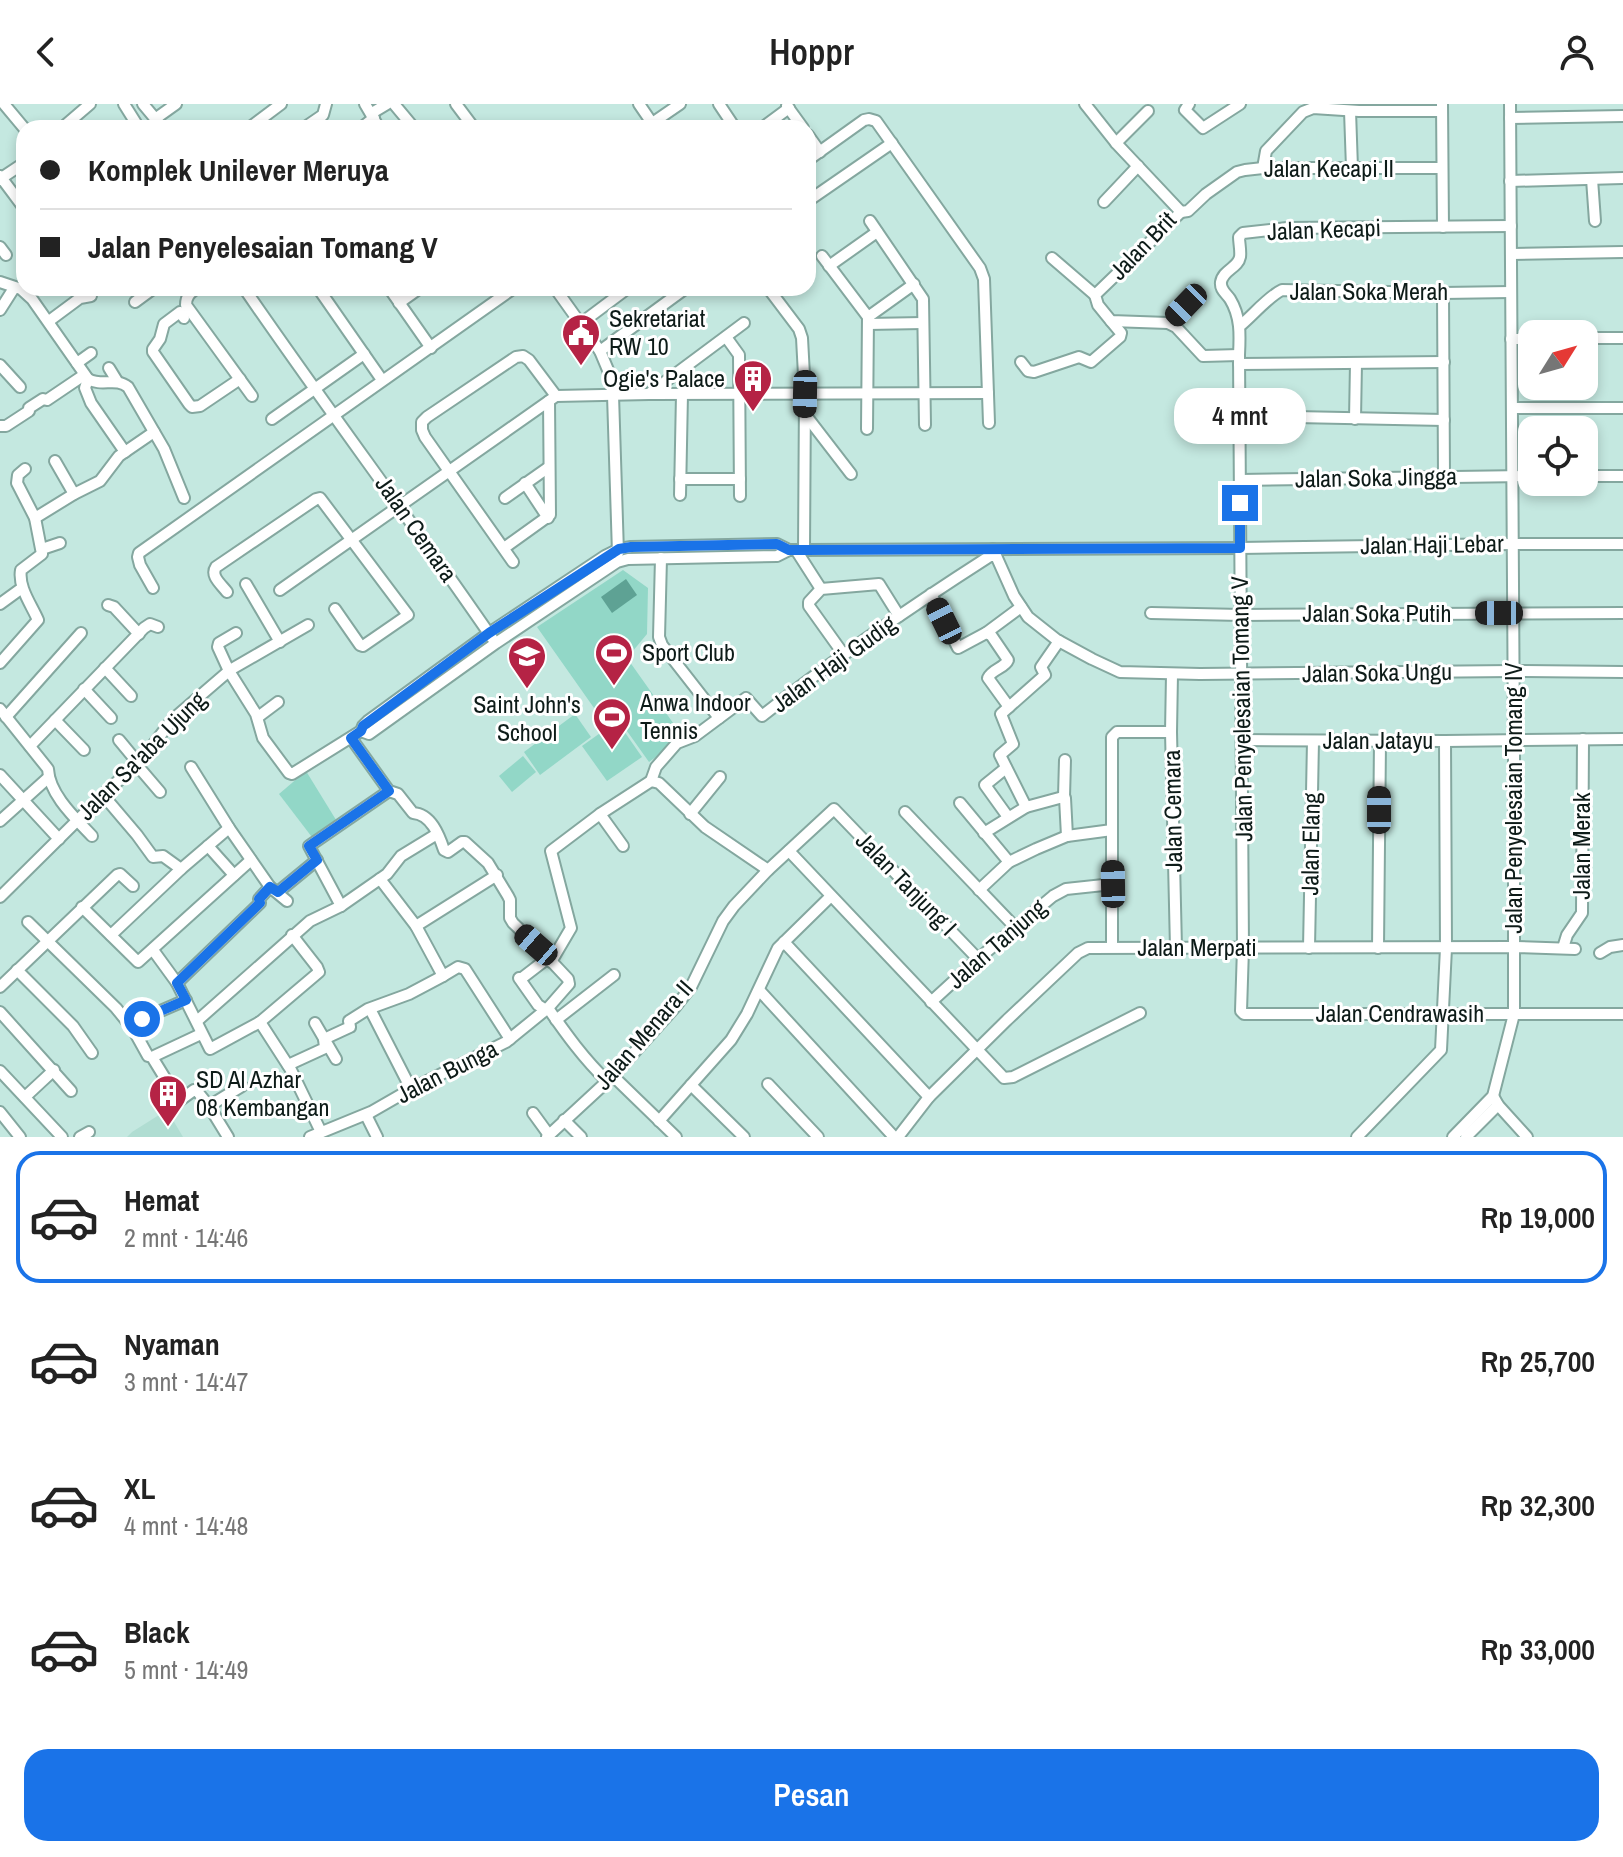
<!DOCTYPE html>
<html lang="id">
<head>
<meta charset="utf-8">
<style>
  body { margin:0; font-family:"Archivo Narrow",sans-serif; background:#f6f6f6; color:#222; height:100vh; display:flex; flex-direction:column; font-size:30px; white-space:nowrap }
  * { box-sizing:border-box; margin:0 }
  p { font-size:26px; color:#767676 }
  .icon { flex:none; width:44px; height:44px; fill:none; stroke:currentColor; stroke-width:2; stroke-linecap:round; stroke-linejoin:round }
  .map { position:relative; height:1033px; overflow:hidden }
  .side { display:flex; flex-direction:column; background:#fff; flex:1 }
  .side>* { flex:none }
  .guide { position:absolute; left:16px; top:16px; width:800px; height:176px; border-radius:24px; box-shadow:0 4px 12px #0003; display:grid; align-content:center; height:176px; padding:0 24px; background:#fff }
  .needle { width:52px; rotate:53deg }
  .tools { position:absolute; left:1518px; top:216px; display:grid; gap:16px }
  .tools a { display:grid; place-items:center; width:80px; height:80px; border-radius:16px; background:#fff; box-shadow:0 4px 12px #0003; font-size:40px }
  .end { position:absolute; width:36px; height:36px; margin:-18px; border:10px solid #1a73e8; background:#fff; box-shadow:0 0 0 4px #fff }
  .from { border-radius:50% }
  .bubble { position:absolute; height:56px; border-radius:24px; background:#fff; box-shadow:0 4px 12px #0003; font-size:26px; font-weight:600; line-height:56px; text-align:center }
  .car { position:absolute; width:24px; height:48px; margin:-24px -12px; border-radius:10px; box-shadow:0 0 6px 2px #0007; background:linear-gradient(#222 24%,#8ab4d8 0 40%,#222 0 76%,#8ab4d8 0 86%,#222 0) }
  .guide b { display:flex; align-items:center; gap:28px; height:76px; font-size:30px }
  .guide b+b { border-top:2px solid #e0e0e0 }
  .guide i { width:20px; height:20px; background:#222 }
  ul { padding:14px 0 0; list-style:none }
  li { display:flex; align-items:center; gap:24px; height:132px; margin:0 16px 12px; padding:0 8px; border:4px solid transparent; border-radius:24px }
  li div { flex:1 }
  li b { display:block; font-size:30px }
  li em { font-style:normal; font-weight:600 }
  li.selected { border-color:#1a73e8 }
  li>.icon { width:72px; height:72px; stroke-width:1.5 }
  .action { display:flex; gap:16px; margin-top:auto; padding:16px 24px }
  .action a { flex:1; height:92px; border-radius:24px; background:#1a73e8; color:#fff; font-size:32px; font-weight:600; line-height:92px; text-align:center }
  header { display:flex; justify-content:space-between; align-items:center; height:104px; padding:0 24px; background:#fff; font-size:36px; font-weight:600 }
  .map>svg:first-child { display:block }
  .built { fill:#b0ddd2 }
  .green { fill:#92d7c7 }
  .water { fill:#5ea294 }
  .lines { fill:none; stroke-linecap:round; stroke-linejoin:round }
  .minor-casing { stroke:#84a79f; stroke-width:14 }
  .minor { stroke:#fff; stroke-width:10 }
  .route { stroke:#1a73e8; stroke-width:10 }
  .labels { text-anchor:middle; stroke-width:6; stroke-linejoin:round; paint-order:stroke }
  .street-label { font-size:24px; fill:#0d1b18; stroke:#fff }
  .poi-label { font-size:24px; fill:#0d1b18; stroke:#fff; text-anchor:start }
</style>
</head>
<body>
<header><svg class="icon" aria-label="back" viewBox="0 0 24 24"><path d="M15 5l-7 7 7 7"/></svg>Hoppr<svg class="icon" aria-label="person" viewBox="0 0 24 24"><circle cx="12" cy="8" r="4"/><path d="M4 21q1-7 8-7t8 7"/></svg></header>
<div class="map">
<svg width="1623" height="1033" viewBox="0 0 1623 1033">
  <rect width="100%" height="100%" fill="#c4e8e0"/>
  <path class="built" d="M167 1006 183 1033H127L132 1028Z"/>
  <g class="green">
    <path d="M623 466 648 484 647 530 627 554 683 633 649 658 617 613 606 621 537 523Z"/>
    <path d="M575 610 591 633 540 671 524 648Z"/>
    <path d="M617 617 642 653 607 677 582 642Z"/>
    <path d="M523 652 536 668 512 688 499 672Z"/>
    <path d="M306 667 341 724 318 741 279 690Z"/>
  </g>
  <path class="water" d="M626 475 637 491 612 509 601 493Z"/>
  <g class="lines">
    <g class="minor-casing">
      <g id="minor">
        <path d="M4 0 24 24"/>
        <path d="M124 0 139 24"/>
        <path d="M143 0 163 24"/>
        <path d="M365 0 379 24"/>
        <path d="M394 0 414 24"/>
        <path d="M456 0 474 24"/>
        <path d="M639 0 654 22"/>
        <path d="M719 0 735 24"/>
        <path d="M1085 0 1116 39 1181 108 1095 191 1098 201 1111 217 1168 219 1176 223 1203 252 1239 251"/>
        <path d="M1189 0 1185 6 1203 24 1240 0"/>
        <path d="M1442 0 1443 123"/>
        <path d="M787 2 803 24"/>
        <path d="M1350 7 1352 64"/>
        <path d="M372 9 387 0"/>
        <path d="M1510 14 1623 12"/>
        <path d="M155 15 176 0"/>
        <path d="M62 24 90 0"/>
        <path d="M249 24 281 0"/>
        <path d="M304 24 323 11 326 0"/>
        <path d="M361 24 374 14"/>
        <path d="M645 24 680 0"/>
        <path d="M762 24 789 4"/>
        <path d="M808 31 820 48"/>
        <path d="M1116 39 1148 7"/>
        <path d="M808 56 864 16 869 15 876 17 980 164 984 175 989 319"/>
        <path d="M1263 64 1266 47 1303 8 1313 4 1359 7H1442"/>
        <path d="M0 72 24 104"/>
        <path d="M0 75 24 59"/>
        <path d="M1592 75 1595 117"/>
        <path d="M1510 77 1623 74"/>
        <path d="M808 97 892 39"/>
        <path d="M1104 98 1138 62"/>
        <path d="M1181 108 1188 107 1206 90 1237 68 1245 66 1263 64H1442"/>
        <path d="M870 117 923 195 925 321"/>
        <path d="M1511 122 1287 124 1243 129 1239 133C1239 139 1241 147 1240 153 1238 164 1223 166 1221 178 1220 186 1226 189 1230 195 1241 213 1240 231 1239 251L1243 844 1241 907 1244 910H1623"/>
        <path d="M0 143 6 151"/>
        <path d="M1511 150 1623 148"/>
        <path d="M822 152 868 213 867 325"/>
        <path d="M1052 154 1095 191"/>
        <path d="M829 162 877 128"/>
        <path d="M0 178 21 185 32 195 88 275C102 283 116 273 128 283L164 345 184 394"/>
        <path d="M197 184C190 189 186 192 186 201L252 292"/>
        <path d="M244 184C325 302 411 416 492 534"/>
        <path d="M318 184 382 276"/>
        <path d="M389 184 431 244"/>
        <path d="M555 184 600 247 608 266 613 291 618 449"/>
        <path d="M768 184 799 225 802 234 805 290 804 446"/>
        <path d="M1443 189 1444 373"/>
        <path d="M135 198 154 184"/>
        <path d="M399 199 420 184"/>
        <path d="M0 206 14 184"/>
        <path d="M868 213 914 180"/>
        <path d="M184 214 180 208 164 220 160 235 153 245V248L189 300 192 303 200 302 240 275"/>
        <path d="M49 217 80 194 91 192"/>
        <path d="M1168 219 1186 201"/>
        <path d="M580 220 628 184"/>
        <path d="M868 220 923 219"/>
        <path d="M1241 221C1253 211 1269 192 1282 186L1443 189 1511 188"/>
        <path d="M726 233 739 251 740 392"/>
        <path d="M1584 234H1623"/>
        <path d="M1511 235H1532"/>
        <path d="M600 247 686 184"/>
        <path d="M1021 258 1028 267 1034 268 1079 253 1091 258 1120 233 1121 229 1111 217"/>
        <path d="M77 259 91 249"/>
        <path d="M1239 260 1444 258"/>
        <path d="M0 261 20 283"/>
        <path d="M109 264 117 277"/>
        <path d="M88 275 85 284 91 299 125 348"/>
        <path d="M650 289 744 219"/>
        <path d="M1512 304H1623"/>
        <path d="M804 309 851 370"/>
        <path d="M1240 312 1444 316"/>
        <path d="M272 315 364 250"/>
        <path d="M1355 315 1356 259"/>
        <path d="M0 322H6L29 307V304L43 295 47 296 84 271"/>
        <path d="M55 357 74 390"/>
        <path d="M1584 372H1623"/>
        <path d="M680 375H740"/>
        <path d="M1240 376 1532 372"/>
        <path d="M525 379 548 414"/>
        <path d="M680 391 682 290"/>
        <path d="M505 394 549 363"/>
        <path d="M35 414 74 390 100 377 119 352 154 328"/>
        <path d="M504 444 550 411 549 297"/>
        <path d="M42 445 60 439"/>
        <path d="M993 445 1014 492 1028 513 1057 536 1092 555 1120 568 1200 570 1513 567 1623 568"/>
        <path d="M796 446 821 485"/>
        <path d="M661 454 659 533 662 541 719 614"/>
        <path d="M513 458 425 333 422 326V318L427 313 516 253 523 252 529 256 556 292"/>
        <path d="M246 480 280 538"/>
        <path d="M153 484 140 461 138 453 139 449 514 184"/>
        <path d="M280 486 556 292 649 290 988 289"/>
        <path d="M227 488C221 480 210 472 216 463L316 395 320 394 408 511 363 542 360 541 335 505"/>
        <path d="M931 490 958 544 986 529 991 531 1008 556C1005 564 992 565 988 574L1009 603"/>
        <path d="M0 500 22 484"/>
        <path d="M108 501 114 503 139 530"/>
        <path d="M1151 509 1241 511 1623 509"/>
        <path d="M236 529 219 539 218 543 229 567 256 610 263 634 289 669 292 670 361 627 363 622 368 617 489 529 605 452 619 445 631 443 777 440 789 446H804L1240 444 1513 440H1623"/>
        <path d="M986 529 1021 503"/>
        <path d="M844 551 809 502V498L821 485 879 480 899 512"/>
        <path d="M0 559 38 516C31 500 18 483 21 466L42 450 35 414 17 379 18 371 25 365"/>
        <path d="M105 564 131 592"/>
        <path d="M1172 570 1171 628 1176 844"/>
        <path d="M84 585 111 614"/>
        <path d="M0 605 48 665C49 690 75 714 92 732"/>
        <path d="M6 613 81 529"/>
        <path d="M258 613 278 598"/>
        <path d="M55 616 84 646"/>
        <path d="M361 627 369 630 496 539 617 458 628 455 777 452 789 446"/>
        <path d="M119 636 138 659"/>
        <path d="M1242 636 1445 637 1623 635"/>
        <path d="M30 642 144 524 150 520 158 523"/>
        <path d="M136 660 160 688"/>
        <path d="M191 663 229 724 270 783 287 797"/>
        <path d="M1006 664 985 681 1008 713"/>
        <path d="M0 671 59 735"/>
        <path d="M651 677 656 663 677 639 695 632 746 594 762 612C835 554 912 502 990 452H995"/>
        <path d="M103 691 137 731 153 753 163 752 181 765"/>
        <path d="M1064 693 1065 656"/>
        <path d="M960 699 1009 758"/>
        <path d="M1026 703 1000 651 1013 640 1001 610 1045 571 1041 563 1059 537"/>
        <path d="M905 708 1015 823"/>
        <path d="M600 710 623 742"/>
        <path d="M690 710 720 673"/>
        <path d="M0 717 49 673"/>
        <path d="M984 729 1026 703 1063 693 1065 694 1067 732"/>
        <path d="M208 742 234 771"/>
        <path d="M789 747 1004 974 1013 973 1140 909"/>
        <path d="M380 775 416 822 443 872 458 863 465 865 510 935"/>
        <path d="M979 786 1009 758 1036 745 1067 732 1112 726"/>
        <path d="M278 788 317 756"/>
        <path d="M0 793 103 691 144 653 172 616 230 566 308 521"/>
        <path d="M341 802 309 742 389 687"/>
        <path d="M82 803 138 858 251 756"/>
        <path d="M28 818 116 904 133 925 148 952 152 953 179 997"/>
        <path d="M416 822 497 771"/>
        <path d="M111 831 181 765 229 724"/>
        <path d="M784 838 929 993"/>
        <path d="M1112 843V633L1117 628H1171"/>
        <path d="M1309 844 1313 637"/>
        <path d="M1378 844 1380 637"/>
        <path d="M1563 844 1567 831 1582 809 1583 635"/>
        <path d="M153 846 177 879 210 945 260 918 319 868 317 863 292 831"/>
        <path d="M1600 849 1610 843 1623 841"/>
        <path d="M551 858 571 824 551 747 600 710 651 677 659 679 705 723 768 766"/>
        <path d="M17 866 73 922 92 949"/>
        <path d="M519 874 538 901 546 906"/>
        <path d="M522 874 548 854"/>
        <path d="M177 879 260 799 259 795 270 783"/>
        <path d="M0 883 117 771 120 770 133 782"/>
        <path d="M759 886 894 1033"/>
        <path d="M931 898 978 855 1053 792 1066 785 1113 780"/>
        <path d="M548 904C566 930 584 955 607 977"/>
        <path d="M370 905 411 985"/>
        <path d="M0 908 71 987"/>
        <path d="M142 915 186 896"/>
        <path d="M556 916 614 871"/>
        <path d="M197 917 310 817 341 802 387 770 401 752 437 730"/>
        <path d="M260 918 291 966 321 1028"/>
        <path d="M315 919 336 955"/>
        <path d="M152 953 201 930"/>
        <path d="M288 961 325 944 324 935 350 923 349 917 368 905 409 890 443 872"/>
        <path d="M0 967 62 1033"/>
        <path d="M613 972 676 1033"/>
        <path d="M768 980 818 1033"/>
        <path d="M691 981 744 1033"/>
        <path d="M1493 992 1498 1001 1527 1033"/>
        <path d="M25 993 54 966"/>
        <path d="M209 1002 242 982"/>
        <path d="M168 1005 194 986 197 987 209 1002 228 1033"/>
        <path d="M0 1008 20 1033"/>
        <path d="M533 1009 549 1031"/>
        <path d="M366 1011 377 1033"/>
        <path d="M564 1016 581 1033"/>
        <path d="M659 1017 731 936 747 910 778 844 830 793"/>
        <path d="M80 1033 89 1028"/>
        <path d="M310 1033 371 1008 411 985 506 938 548 904 569 880 568 875 536 841 513 819 510 814V796L508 792 488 759 465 738H462L448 748 444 746C439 731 431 710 413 709L398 690 389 687 351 634"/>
        <path d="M547 1033 613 972 676 902 691 883 723 817 734 802 768 766 834 705 978 855"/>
        <path d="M898 1033 929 993 1007 916 1078 849 1088 844 1515 843 1575 845"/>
        <path d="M1357 1033 1441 946 1446 844 1445 637"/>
        <path d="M1453 1033 1493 992 1514 910V640L1510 0"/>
        <path d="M1466 1033 1498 1001"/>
      </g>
    </g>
    <use href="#minor" class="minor"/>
  </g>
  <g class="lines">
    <path class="route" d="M142 915 186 896 177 879 260 799 259 795 270 783 278 788 317 756 309 742 389 687 351 634 361 627 363 622 489 529 619 445 631 443 777 440 789 446H804L1240 444V399"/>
  </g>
  <defs>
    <g id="civic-pin" transform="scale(2)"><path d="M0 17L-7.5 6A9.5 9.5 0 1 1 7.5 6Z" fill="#b52345" stroke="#fff"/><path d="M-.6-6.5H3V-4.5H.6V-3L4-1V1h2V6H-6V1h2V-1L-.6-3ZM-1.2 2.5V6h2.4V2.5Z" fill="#fff"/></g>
    <g id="building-pin" transform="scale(2)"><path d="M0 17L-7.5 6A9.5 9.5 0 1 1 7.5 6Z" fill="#b52345" stroke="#fff"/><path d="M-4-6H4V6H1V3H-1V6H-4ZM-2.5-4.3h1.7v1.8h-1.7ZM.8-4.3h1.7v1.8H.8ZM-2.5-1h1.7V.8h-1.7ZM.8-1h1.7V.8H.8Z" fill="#fff"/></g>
    <g id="stadium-pin" transform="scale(2)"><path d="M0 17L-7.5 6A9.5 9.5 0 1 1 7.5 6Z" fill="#b52345" stroke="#fff"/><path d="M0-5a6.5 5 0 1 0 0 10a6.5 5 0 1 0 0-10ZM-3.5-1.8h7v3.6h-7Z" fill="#fff"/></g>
    <g id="school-pin" transform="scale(2)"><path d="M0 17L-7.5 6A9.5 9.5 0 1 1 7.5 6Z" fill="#b52345" stroke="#fff"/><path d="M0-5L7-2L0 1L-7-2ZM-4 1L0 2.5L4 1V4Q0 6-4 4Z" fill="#fff"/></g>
  </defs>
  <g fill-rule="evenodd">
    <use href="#civic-pin" x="581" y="229"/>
    <use href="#building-pin" x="753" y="275"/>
    <use href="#stadium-pin" x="614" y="549"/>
    <use href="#school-pin" x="527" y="552"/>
    <use href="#stadium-pin" x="612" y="613"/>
    <use href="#building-pin" x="168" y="990"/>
  </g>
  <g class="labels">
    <g class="street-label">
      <text x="1329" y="73">Jalan Kecapi II</text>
      <text transform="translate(1324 126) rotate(-2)" y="8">Jalan Kecapi</text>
      <text transform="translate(1143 142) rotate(-46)" y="8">Jalan Brit</text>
      <text x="1369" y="196">Jalan Soka Merah</text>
      <text transform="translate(1376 374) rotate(-1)" y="8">Jalan Soka Jingga</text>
      <text transform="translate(416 425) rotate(55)" y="8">Jalan Cemara</text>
      <text transform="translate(1432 441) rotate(-1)" y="8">Jalan Haji Lebar</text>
      <text x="1377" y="518">Jalan Soka Putih</text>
      <text transform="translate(834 560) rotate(-36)" y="8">Jalan Haji Gudig</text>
      <text transform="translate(1377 569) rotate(-1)" y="8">Jalan Soka Ungu</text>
      <text transform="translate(1242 605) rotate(-91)" y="8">Jalan Penyelesaian Tomang V</text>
      <text x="1378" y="645">Jalan Jatayu</text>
      <text transform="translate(142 652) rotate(-45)" y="8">Jalan Sa'aba Ujung</text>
      <text transform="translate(1514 694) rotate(-90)" y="8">Jalan Penyelesaian Tomang IV</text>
      <text transform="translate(1173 707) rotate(-91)" y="8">Jalan Cemara</text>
      <text transform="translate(1311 740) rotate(-89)" y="8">Jalan Elang</text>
      <text transform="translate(1582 742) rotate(-90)" y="8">Jalan Merak</text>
      <text transform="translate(906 780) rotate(46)" y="8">Jalan Tanjung I</text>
      <text transform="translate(997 840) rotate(-41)" y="8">Jalan Tanjung</text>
      <text x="1197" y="852">Jalan Merpati</text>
      <text x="1400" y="918">Jalan Cendrawasih</text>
      <text transform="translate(644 931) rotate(-49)" y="8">Jalan Menara II</text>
      <text transform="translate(447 968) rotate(-27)" y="8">Jalan Bunga</text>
    </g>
    <g class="poi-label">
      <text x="609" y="223">Sekretariat<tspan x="609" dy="28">RW 10</tspan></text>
      <text x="725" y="283" text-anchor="end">Ogie's Palace</text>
      <text x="642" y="557">Sport Club</text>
      <text x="640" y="607">Anwa Indoor<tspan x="640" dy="28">Tennis</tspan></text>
      <text x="527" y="609" text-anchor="middle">Saint John's<tspan x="527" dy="28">School</tspan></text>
      <text x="196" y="984">SD Al Azhar<tspan x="196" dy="28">08 Kembangan</tspan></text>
    </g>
  </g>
</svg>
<div class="tools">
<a><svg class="needle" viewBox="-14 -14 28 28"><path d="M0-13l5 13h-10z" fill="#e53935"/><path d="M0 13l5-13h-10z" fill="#767676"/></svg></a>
<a><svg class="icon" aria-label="locate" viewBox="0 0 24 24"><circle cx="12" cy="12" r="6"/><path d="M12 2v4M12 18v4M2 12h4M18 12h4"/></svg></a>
</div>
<i class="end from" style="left:142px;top:915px"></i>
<i class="end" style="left:1240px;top:399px"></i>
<div class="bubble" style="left:1174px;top:284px;width:132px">4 mnt</div>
<i class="car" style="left:1186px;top:201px;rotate:224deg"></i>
<i class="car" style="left:805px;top:290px;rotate:181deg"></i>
<i class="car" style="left:1499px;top:509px;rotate:270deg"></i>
<i class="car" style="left:944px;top:517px;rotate:334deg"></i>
<i class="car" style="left:1379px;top:706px;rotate:0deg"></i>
<i class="car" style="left:1113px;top:780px;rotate:359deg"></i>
<i class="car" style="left:536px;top:841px;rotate:311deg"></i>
<div class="guide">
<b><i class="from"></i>Komplek Unilever Meruya</b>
<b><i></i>Jalan Penyelesaian Tomang V</b>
</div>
</div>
<section class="side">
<ul>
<li class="selected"><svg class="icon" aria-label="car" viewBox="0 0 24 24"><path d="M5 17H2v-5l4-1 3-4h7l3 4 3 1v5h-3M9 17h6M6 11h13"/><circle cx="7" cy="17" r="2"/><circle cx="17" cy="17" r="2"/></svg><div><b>Hemat</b><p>2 mnt · 14:46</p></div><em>Rp 19,000</em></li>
<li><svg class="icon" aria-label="car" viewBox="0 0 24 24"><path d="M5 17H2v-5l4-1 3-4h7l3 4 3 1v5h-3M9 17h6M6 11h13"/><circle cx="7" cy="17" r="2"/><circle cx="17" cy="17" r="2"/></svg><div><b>Nyaman</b><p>3 mnt · 14:47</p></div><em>Rp 25,700</em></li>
<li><svg class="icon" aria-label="car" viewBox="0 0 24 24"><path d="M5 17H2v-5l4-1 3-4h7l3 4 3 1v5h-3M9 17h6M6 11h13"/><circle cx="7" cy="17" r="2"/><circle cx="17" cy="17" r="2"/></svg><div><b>XL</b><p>4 mnt · 14:48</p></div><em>Rp 32,300</em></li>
<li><svg class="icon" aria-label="car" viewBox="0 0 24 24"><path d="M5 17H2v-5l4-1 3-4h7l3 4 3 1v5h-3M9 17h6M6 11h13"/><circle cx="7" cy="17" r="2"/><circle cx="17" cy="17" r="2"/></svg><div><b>Black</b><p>5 mnt · 14:49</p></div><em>Rp 33,000</em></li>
</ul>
<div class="action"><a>Pesan</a></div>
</section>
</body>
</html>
